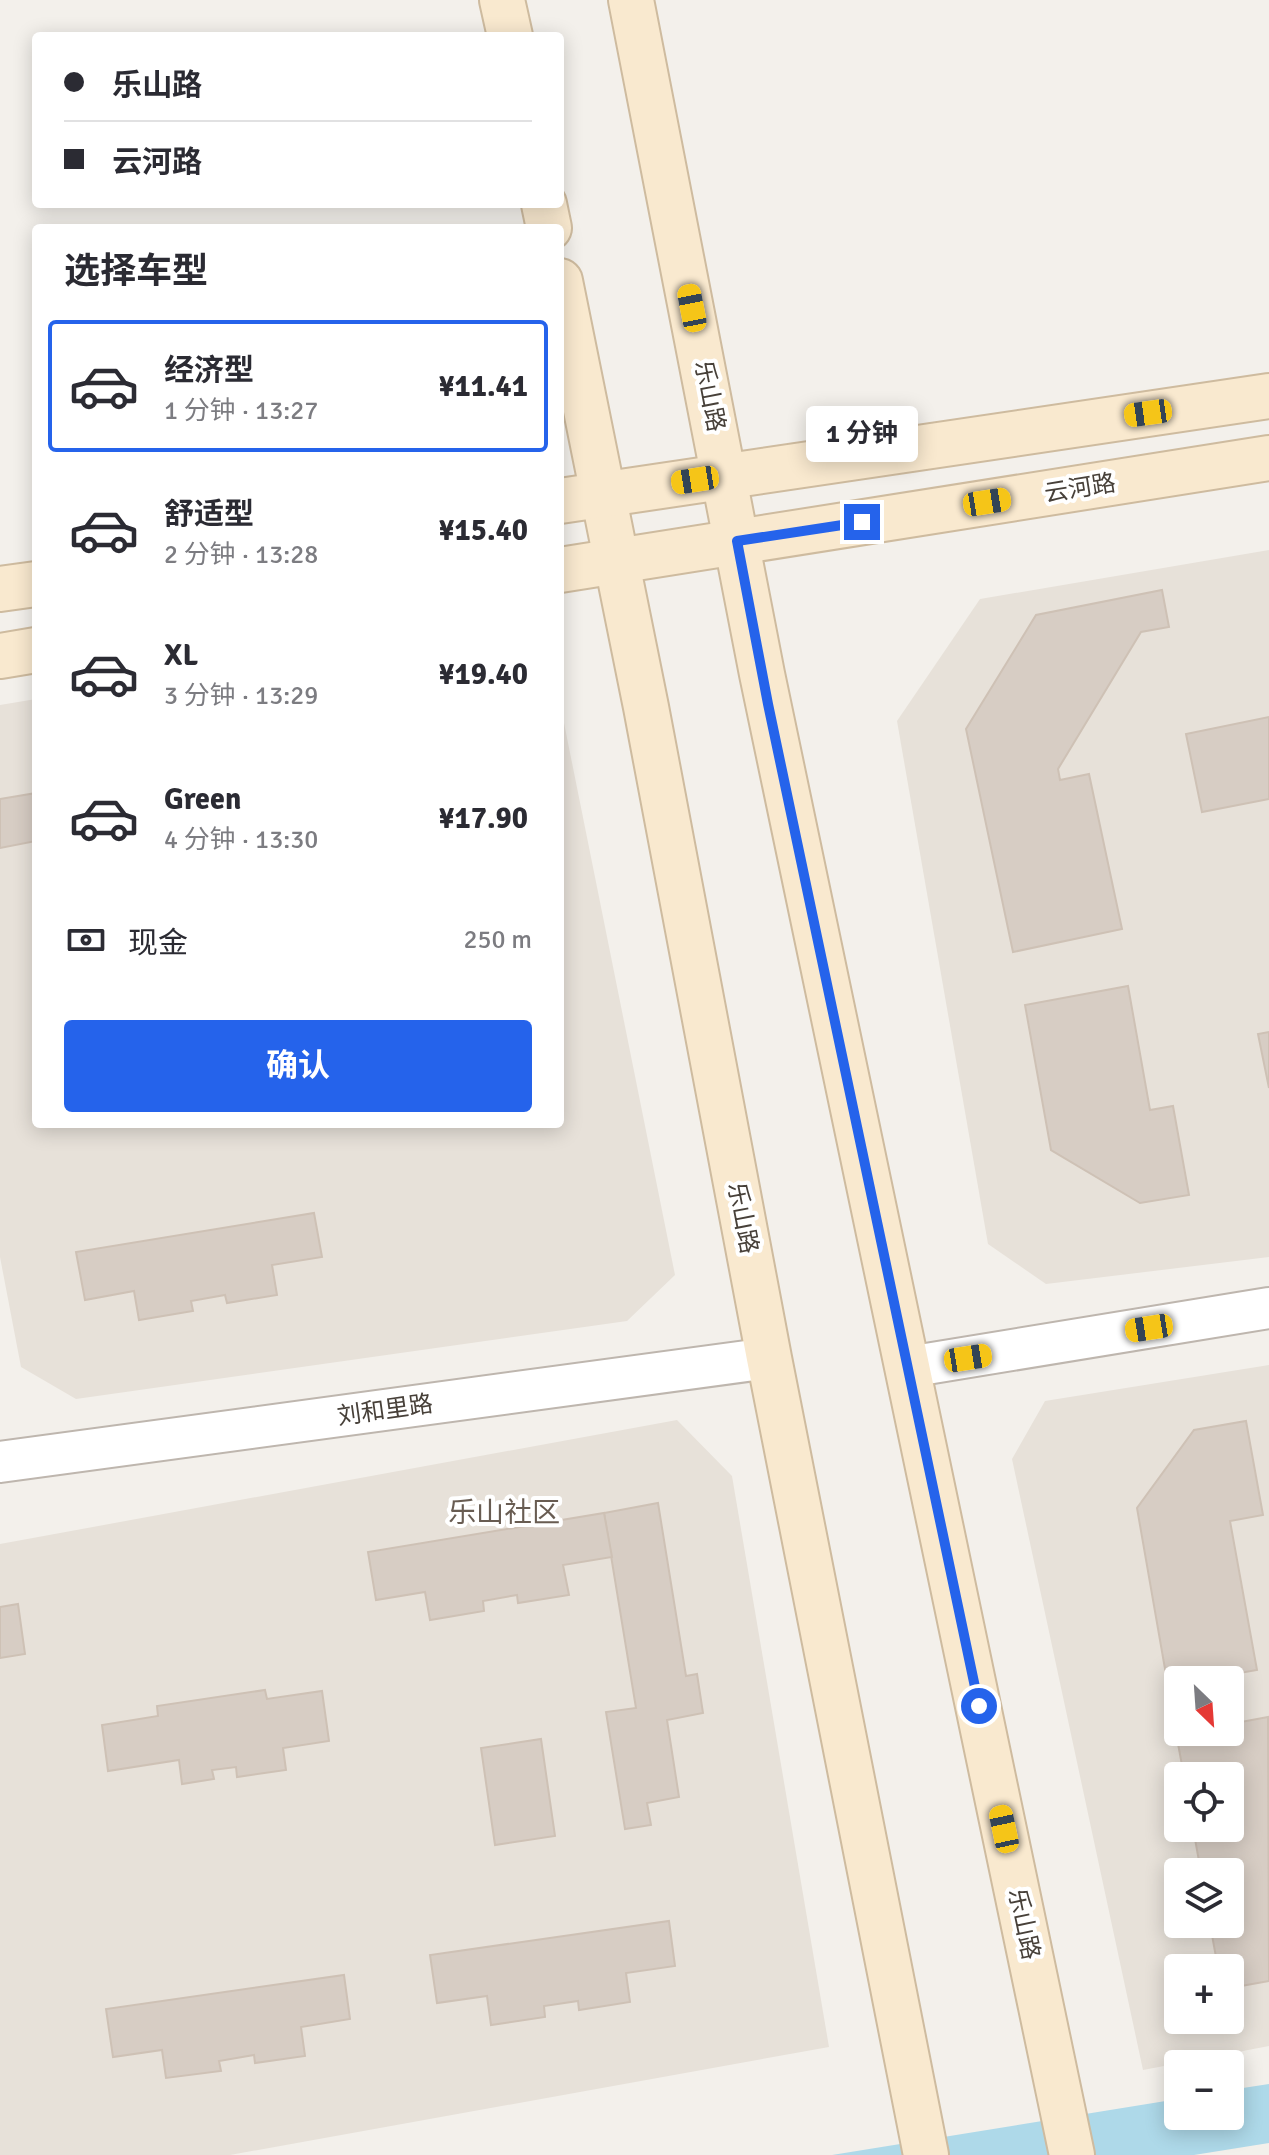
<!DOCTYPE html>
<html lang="zh">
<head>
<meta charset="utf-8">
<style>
  body { margin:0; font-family:Signika,"Noto Sans SC",sans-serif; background:#f7f7f7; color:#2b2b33; height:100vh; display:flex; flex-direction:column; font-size:30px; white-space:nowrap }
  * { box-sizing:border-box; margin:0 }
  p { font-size:26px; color:#7c7c81 }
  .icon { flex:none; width:44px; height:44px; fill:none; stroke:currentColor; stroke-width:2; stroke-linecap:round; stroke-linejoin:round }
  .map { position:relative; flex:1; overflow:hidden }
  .sheet { position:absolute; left:32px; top:224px; width:532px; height:904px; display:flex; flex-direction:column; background:#fff; border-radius:8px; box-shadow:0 4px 20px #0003 }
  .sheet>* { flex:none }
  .hud { position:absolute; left:32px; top:32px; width:532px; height:176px; border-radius:8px; box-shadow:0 4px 20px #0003; display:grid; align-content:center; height:176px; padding:0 32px; background:#fff }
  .needle { width:52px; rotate:155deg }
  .controls { position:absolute; left:1164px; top:1666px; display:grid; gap:16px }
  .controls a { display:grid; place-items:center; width:80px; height:80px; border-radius:8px; background:#fff; box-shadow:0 4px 20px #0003; font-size:40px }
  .end { position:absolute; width:36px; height:36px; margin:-18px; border:10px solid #2563eb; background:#fff; box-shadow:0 0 0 4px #fff }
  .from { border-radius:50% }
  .bubble { position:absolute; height:56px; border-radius:8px; background:#fff; box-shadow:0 4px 20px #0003; font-size:26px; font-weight:700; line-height:56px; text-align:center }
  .car { position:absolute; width:24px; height:48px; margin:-24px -12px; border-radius:10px; box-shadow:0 0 6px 2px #0007; background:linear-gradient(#f5c518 24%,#345 0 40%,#f5c518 0 76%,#345 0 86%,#f5c518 0) }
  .hud b { display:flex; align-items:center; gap:28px; height:76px; font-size:30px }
  .hud b+b { border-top:2px solid #e1e1e2 }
  .hud i { width:20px; height:20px; background:#2b2b33 }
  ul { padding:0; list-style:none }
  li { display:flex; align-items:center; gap:24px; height:132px; margin:0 16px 12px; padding:0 16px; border:4px solid transparent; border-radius:8px }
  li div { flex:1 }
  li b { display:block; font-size:30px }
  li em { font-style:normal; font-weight:700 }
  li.active { border-color:#2563eb }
  li>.icon { width:72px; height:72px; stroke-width:1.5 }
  h2 { padding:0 32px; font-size:36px; line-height:96px }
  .pay { display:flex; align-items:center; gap:20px; height:88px; padding:0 32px; font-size:30px }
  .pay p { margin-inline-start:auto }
  .cta { display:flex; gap:16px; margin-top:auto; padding:16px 32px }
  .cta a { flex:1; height:92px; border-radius:8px; background:#2563eb; color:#fff; font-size:32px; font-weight:700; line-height:92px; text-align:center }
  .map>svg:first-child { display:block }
  .residential { fill:#e7e1d9; fill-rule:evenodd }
  .water { fill:#aed9e9 }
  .building { fill:#d7cdc4; stroke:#cec1b5; stroke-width:2 }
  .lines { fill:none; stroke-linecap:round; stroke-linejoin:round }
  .street-casing { stroke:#beb6ae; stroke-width:44 }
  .secondary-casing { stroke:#cebb9f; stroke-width:48 }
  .street { stroke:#fff; stroke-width:40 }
  .secondary { stroke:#f9e9cf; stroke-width:44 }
  .route { stroke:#2563eb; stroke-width:10 }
  .labels { text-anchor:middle; stroke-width:8; stroke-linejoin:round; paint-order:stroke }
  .street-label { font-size:24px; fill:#474039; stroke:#fff }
  .quarter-label { font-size:28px; fill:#685c52; stroke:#fff }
</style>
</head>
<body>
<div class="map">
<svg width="1269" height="2155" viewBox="0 0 1269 2155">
  <rect width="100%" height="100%" fill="#f3f0eb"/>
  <g class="residential">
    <path d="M1269 550V1257L1046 1284 988 1244 897 721 980 599Z"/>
    <path d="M36 699V1124H560V703L675 1275 627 1321 76 1399 21 1367 0 1257V705Z"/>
    <path d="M1269 1365V2046L1143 2070 1012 1459 1045 1401ZM1178 1680H1230V1732H1178ZM1178 1776H1230V1828H1178ZM1178 1872H1230V1924H1178ZM1178 1968H1230V2020H1178Z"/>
    <path d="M677 1420 732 1476 829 2047 230 2155H0V1544Z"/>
  </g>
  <path class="water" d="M1269 2084V2143L1194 2155H832L1178 2099V2116H1230V2090Z"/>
  <g class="building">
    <path d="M1162 590 1169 627 1141 632 1058 769 1060 780 1089 774 1122 929 1013 952 966 729 1036 615Z"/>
    <path d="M1269 717V799L1202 812 1186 734Z"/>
    <path d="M36 793V841L0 848V799Z"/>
    <path d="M1128 986 1150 1110 1173 1106 1189 1195 1140 1203 1051 1150 1025 1005Z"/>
    <path d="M1269 1032V1088L1258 1034Z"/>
    <path d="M314 1213 322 1257 272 1265 277 1295 227 1303 225 1295 191 1301 193 1311 139 1320 134 1291 85 1300 76 1252Z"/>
    <path d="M1246 1421 1263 1515 1230 1521 1257 1670 1199 1680H1178V1684L1168 1686 1137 1508 1194 1430Z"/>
    <path d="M658 1503 686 1676 697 1674 703 1713 667 1720 679 1797 647 1803 651 1825 625 1829 606 1712 636 1708 604 1513Z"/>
    <path d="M604 1513 612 1557 563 1565 569 1595 518 1603 517 1595 483 1601 484 1611 430 1620 425 1592 376 1600 368 1552Z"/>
    <path d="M18 1604 25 1654 0 1658V1607Z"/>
    <path d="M265 1690 267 1699 322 1691 329 1741 283 1748 286 1770 237 1777 236 1767 212 1770 214 1779 182 1784 179 1760 108 1771 102 1725 158 1716 157 1706Z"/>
    <path d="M1268 1717 1269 1981 1230 1988V1968H1218L1210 1924H1230V1872H1201L1193 1828H1230V1776H1184L1176 1733 1230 1732V1724Z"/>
    <path d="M541 1739 555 1836 495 1845 481 1748Z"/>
    <path d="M669 1921 675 1966 626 1973 630 2002 579 2010 578 2001 544 2006 545 2017 491 2025 487 1996 437 2003 430 1955Z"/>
    <path d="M344 1975 350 2019 301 2027 305 2056 255 2063 254 2055 219 2061 221 2071 166 2078 162 2050 113 2057 106 2009Z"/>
  </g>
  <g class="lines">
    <g class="street-casing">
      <g id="street">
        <path d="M908 1367 1269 1308"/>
        <path d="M0 1462 769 1358"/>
      </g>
    </g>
    <g class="secondary-casing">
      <g id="secondary">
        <path d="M502 0 510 36"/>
        <path d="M631 0 762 674 1072 2155"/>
        <path d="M544 204 549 228"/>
        <path d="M560 281 646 707 769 1358 926 2155"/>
        <path d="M560 501 1269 396"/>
        <path d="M560 570 1269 458"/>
        <path d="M0 589 36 584"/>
        <path d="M0 656 36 650"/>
      </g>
    </g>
    <use href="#street" class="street"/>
    <use href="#secondary" class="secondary"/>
  </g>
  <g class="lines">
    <path class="route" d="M862 522 737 541 768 704 979 1706"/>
  </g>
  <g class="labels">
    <g class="street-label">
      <text transform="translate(710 396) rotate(79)" y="8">乐山路</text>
      <text transform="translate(1080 488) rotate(-9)" y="8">云河路</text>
      <text transform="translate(743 1218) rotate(79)" y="8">乐山路</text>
      <text transform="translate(385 1410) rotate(-8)" y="8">刘和里路</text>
      <text transform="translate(1024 1924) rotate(78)" y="8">乐山路</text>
    </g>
    <g class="quarter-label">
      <text x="504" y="1522">乐山社区</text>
    </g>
  </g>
</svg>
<div class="controls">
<a><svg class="needle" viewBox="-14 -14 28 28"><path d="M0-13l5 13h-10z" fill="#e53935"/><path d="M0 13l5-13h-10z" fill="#7c7c81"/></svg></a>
<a><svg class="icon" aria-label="locate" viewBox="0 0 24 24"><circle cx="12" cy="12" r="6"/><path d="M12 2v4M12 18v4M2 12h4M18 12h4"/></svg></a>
<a><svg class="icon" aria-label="layers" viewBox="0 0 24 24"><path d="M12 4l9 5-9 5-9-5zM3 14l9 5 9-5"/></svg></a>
<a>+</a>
<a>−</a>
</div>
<i class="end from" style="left:979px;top:1706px"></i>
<i class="end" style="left:862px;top:522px"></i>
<div class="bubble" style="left:806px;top:406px;width:112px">1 分钟</div>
<i class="car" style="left:692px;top:308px;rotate:349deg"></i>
<i class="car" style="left:1148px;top:413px;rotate:262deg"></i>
<i class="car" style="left:695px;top:480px;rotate:261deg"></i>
<i class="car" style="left:987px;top:502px;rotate:81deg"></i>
<i class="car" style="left:1149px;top:1328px;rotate:261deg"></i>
<i class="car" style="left:968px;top:1358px;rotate:81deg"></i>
<i class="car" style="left:1004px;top:1829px;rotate:348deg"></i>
<div class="hud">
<b><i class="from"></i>乐山路</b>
<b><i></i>云河路</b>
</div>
<section class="sheet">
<h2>选择车型</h2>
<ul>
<li class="active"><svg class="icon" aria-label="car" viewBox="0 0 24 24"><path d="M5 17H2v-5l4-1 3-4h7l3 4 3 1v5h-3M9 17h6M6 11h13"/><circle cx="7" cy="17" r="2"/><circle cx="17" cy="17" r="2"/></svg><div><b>经济型</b><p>1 分钟 · 13:27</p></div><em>¥11.41</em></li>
<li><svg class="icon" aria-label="car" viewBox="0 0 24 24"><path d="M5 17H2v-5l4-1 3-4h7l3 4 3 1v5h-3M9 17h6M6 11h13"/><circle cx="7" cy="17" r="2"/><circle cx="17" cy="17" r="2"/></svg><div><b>舒适型</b><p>2 分钟 · 13:28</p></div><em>¥15.40</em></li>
<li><svg class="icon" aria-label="car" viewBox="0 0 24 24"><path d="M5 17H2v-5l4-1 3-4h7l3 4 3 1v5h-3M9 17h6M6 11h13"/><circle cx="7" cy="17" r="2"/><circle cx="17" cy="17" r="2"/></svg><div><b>XL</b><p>3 分钟 · 13:29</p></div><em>¥19.40</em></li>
<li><svg class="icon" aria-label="car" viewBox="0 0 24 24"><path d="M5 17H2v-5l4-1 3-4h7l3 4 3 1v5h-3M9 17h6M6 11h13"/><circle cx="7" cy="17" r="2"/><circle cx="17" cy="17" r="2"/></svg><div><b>Green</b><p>4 分钟 · 13:30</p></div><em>¥17.90</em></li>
</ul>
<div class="pay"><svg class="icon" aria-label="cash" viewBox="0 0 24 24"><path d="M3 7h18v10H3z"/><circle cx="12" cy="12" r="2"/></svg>现金<p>250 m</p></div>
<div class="cta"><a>确认</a></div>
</section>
</div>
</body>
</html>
